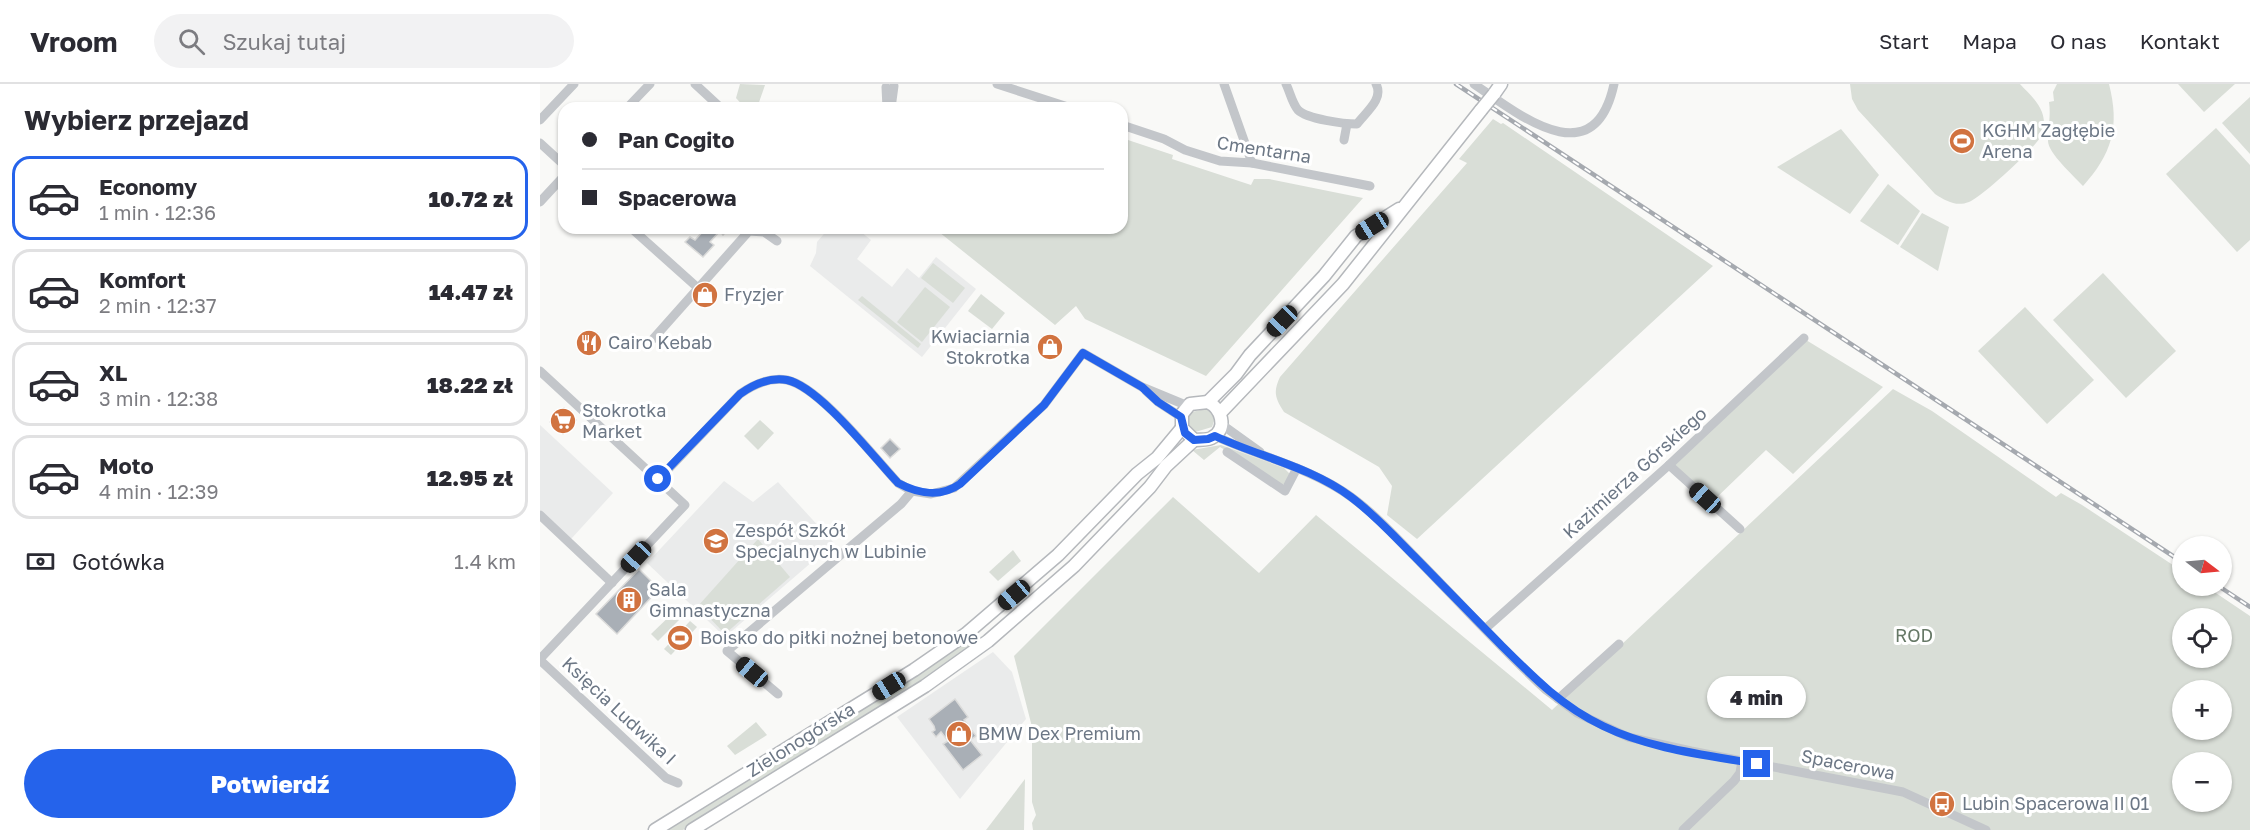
<!DOCTYPE html>
<html lang="pl">
<head>
<meta charset="utf-8">
<style>
  body { margin:0; font-family:"Golos Text",sans-serif; background:#f2f2f3; color:#2b2b33; height:100vh; display:flex; flex-direction:column; font-size:22px; white-space:nowrap }
  * { box-sizing:border-box; margin:0 }
  p { font-size:20px; color:#7c7c81 }
  .icon { flex:none; width:33px; height:33px; fill:none; stroke:currentColor; stroke-width:2; stroke-linecap:round; stroke-linejoin:round }
  .map { position:relative; flex:1; overflow:hidden }
  .panel { display:flex; flex-direction:column; background:#fff; width:540px }
  .panel>* { flex:none }
  .guide { position:absolute; left:18px; top:18px; width:570px; height:132px; border-radius:18px; box-shadow:0 2px 4px #0004; display:grid; align-content:center; height:132px; padding:0 24px; background:#fff }
  .needle { width:39px; rotate:106deg }
  .controls { position:absolute; left:1632px; top:452px; display:grid; gap:12px }
  .controls a { display:grid; place-items:center; width:60px; height:60px; border-radius:50%; background:#fff; box-shadow:0 2px 4px #0004; font-size:30px }
  .end { position:absolute; width:27px; height:27px; margin:-14px; border:8px solid #2563eb; background:#fff; box-shadow:0 0 0 3px #fff }
  .from { border-radius:50% }
  .bubble { position:absolute; height:42px; border-radius:21px; background:#fff; box-shadow:0 2px 4px #0004; font-size:20px; font-weight:800; line-height:42px; text-align:center }
  .car { position:absolute; width:18px; height:36px; margin:-18px -9px; border-radius:8px; box-shadow:0 0 4px 2px #0007; background:linear-gradient(#222 24%,#8ab4d8 0 40%,#222 0 76%,#8ab4d8 0 86%,#222 0) }
  .guide b { display:flex; align-items:center; gap:21px; height:57px; font-size:22px }
  .guide b+b { border-top:2px solid #e1e1e2 }
  .guide i { width:15px; height:15px; background:#2b2b33 }
  ul { padding:0; list-style:none }
  li { display:flex; align-items:center; gap:18px; height:84px; margin:0 12px 9px; padding:0 12px; border:3px solid #e1e1e2; border-radius:18px }
  li div { flex:1 }
  li b { display:block; font-size:22px }
  li em { font-style:normal; font-weight:800 }
  li.active { border-color:#2563eb }
  li>.icon { width:54px; height:54px; stroke-width:1.5 }
  h2 { padding:0 24px; font-size:27px; line-height:72px }
  .pay { display:flex; align-items:center; gap:15px; height:66px; padding:0 24px; font-size:22px }
  .pay p { margin-inline-start:auto }
  .action { display:flex; gap:12px; margin-top:auto; padding:12px 24px }
  .action a { flex:1; height:69px; border-radius:36px; background:#2563eb; color:#fff; font-size:24px; font-weight:800; line-height:69px; text-align:center }
  header { display:flex; align-items:center; gap:36px; box-sizing:border-box; height:84px; padding:0 30px; background:#fff; border-bottom:2px solid #e1e1e2 }
  header strong { font-size:28px }
  nav { display:flex; gap:33px; margin-inline-start:auto; font-size:21px }
  .search { width:420px; height:54px; background:#f2f2f3; display:flex; align-items:center; gap:15px; box-sizing:border-box; padding:0 21px; border-radius:33px; color:#7c7c81; font-size:22px }
  main { display:flex; flex:1; min-height:0 }
  .map>svg:first-child { display:block }
  .built { fill:#eaebeb }
  .green { fill:#d9ded7; fill-rule:evenodd }
  .building { fill:#a9afb6; stroke:#dbdbda; stroke-width:1.5 }
  .lines { fill:none; stroke-linecap:round; stroke-linejoin:round }
  .major-casing { stroke:#b5b8bc; stroke-width:15 }
  .minor { stroke:#c3c6ca; stroke-width:9 }
  .major { stroke:#fff; stroke-width:12 }
  .rail-casing { stroke:#a5a9af; stroke-width:4.5 }
  .rail { stroke:#fff; stroke-width:2; stroke-dasharray:7; stroke-linecap:butt }
  .major-bridge-casing { stroke:#b5b8bc; stroke-width:15; stroke-linecap:butt }
  .major-bridge { stroke:#fff; stroke-width:12 }
  .route { stroke:#2563eb; stroke-width:8 }
  .labels { text-anchor:middle; stroke-width:6; stroke-linejoin:round; paint-order:stroke }
  .poi-label { font-size:18px; fill:#6c7785; stroke:#fff; text-anchor:start }
  .street-label { font-size:18px; fill:#6c7785; stroke:#fff }
  .park-label { font-size:18px; fill:#667866; stroke:#fff }
</style>
</head>
<body>
<header>
<strong>Vroom</strong>
<div class="search"><svg class="icon" aria-label="search" viewBox="0 0 24 24"><circle cx="10" cy="10" r="6"/><path d="M15 15l6 6"/></svg>Szukaj tutaj</div>
<nav><a>Start</a><a>Mapa</a><a>O nas</a><a>Kontakt</a></nav>
</header>
<main>
<section class="panel">
<h2>Wybierz przejazd</h2>
<ul>
<li class="active"><svg class="icon" aria-label="car" viewBox="0 0 24 24"><path d="M5 17H2v-5l4-1 3-4h7l3 4 3 1v5h-3M9 17h6M6 11h13"/><circle cx="7" cy="17" r="2"/><circle cx="17" cy="17" r="2"/></svg><div><b>Economy</b><p>1 min · 12:36</p></div><em>10.72 zł</em></li>
<li><svg class="icon" aria-label="car" viewBox="0 0 24 24"><path d="M5 17H2v-5l4-1 3-4h7l3 4 3 1v5h-3M9 17h6M6 11h13"/><circle cx="7" cy="17" r="2"/><circle cx="17" cy="17" r="2"/></svg><div><b>Komfort</b><p>2 min · 12:37</p></div><em>14.47 zł</em></li>
<li><svg class="icon" aria-label="car" viewBox="0 0 24 24"><path d="M5 17H2v-5l4-1 3-4h7l3 4 3 1v5h-3M9 17h6M6 11h13"/><circle cx="7" cy="17" r="2"/><circle cx="17" cy="17" r="2"/></svg><div><b>XL</b><p>3 min · 12:38</p></div><em>18.22 zł</em></li>
<li><svg class="icon" aria-label="car" viewBox="0 0 24 24"><path d="M5 17H2v-5l4-1 3-4h7l3 4 3 1v5h-3M9 17h6M6 11h13"/><circle cx="7" cy="17" r="2"/><circle cx="17" cy="17" r="2"/></svg><div><b>Moto</b><p>4 min · 12:39</p></div><em>12.95 zł</em></li>
</ul>
<div class="pay"><svg class="icon" aria-label="cash" viewBox="0 0 24 24"><path d="M3 7h18v10H3z"/><circle cx="12" cy="12" r="2"/></svg>Gotówka<p>1.4 km</p></div>
<div class="action"><a>Potwierdź</a></div>
</section>
<div class="map">
<svg width="1710" height="746" viewBox="0 0 1710 746">
  <rect width="100%" height="100%" fill="#f9f9f7"/>
  <g class="built">
    <path d="M289 144H316L331 156 317 175 352 203 367 184 379 194 396 173 436 205 382 273 270 182 276 169 277 158Z"/>
    <path d="M0 341 73 409 31 455 0 426Z"/>
    <path d="M184 397 213 418 238 398 294 459 185 553 107 479Z"/>
    <path d="M453 568 472 588 486 635 420 715 357 633Z"/>
  </g>
  <g class="green">
    <path d="M200 0 225 1 217 24H205L196 14Z"/>
    <path d="M1310 0H1480C1490 11 1504 22 1504 39 1504 42 1503 49 1501 52 1496 63 1441 114 1429 118 1416 123 1406 117 1395 110L1318 26 1312 15Z"/>
    <path d="M1517 0H1569C1580 43 1572 70 1543 102 1534 92 1508 69 1508 57 1508 43 1511 32 1509 18L1514 17 1513 8Z"/>
    <path d="M1638 0H1695L1664 28Z"/>
    <path d="M1710 13V70L1682 39Z"/>
    <path d="M953 35 961 40 963 39 1173 182 877 455 847 431 852 402 839 383 744 328C735 314 733 308 740 293L927 79 919 75Z"/>
    <path d="M1676 44 1710 81V156L1697 168 1626 90Z"/>
    <path d="M1301 45 1339 91 1310 130 1237 83Z"/>
    <path d="M582 54 633 71 632 75 711 101 714 95H729L823 114 666 292 545 235 536 222 515 241 394 144H582Z"/>
    <path d="M1348 100 1380 127 1358 161 1320 137Z"/>
    <path d="M1382 129 1409 143 1398 187 1360 163Z"/>
    <path d="M393 179 425 204 413 219 381 194Z"/>
    <path d="M1563 189 1636 267 1586 314 1513 236Z"/>
    <path d="M385 203 410 223 382 258 357 238Z"/>
    <path d="M441 210 465 229 452 245 428 227Z"/>
    <path d="M322 212 381 260 378 264 318 216Z"/>
    <path d="M1485 223 1554 296 1507 340 1438 267Z"/>
    <path d="M1266 256 1343 303 1253 390 1226 366 1174 416 1134 381Z"/>
    <path d="M1353 305 1392 327 1516 413 1521 409 1542 421 1642 487V501H1664L1710 532V746H493L492 739 496 731 492 718V643L474 572 633 413 719 489 776 431 1012 626ZM1642 534H1682V573H1642ZM1642 606H1682V645H1642ZM1642 678H1682V717H1642Z"/>
    <path d="M669 324 675 334 672 343 652 349 647 344 648 332 652 328Z"/>
    <path d="M220 336 234 349 218 366 204 352Z"/>
    <path d="M681 361 744 384 750 390 744 400H741L680 363 664 376 652 366Z"/>
    <path d="M218 455 250 493 185 550 158 522Z"/>
    <path d="M473 466 481 477 458 497 449 488Z"/>
    <path d="M137 525 143 532 118 557 111 550Z"/>
    <path d="M150 537 157 543 131 571 124 565Z"/>
    <path d="M435 546 442 555 368 606 143 746H118Z"/>
    <path d="M216 638 227 651 195 671 187 662Z"/>
    <path d="M485 695 484 746H446Z"/>
  </g>
  <g class="building">
    <path d="M166 144H189L183 151 180 147 170 158 174 161 163 173 145 158 150 153 155 156Z"/>
    <path d="M24 324 36 336 23 350 10 338Z"/>
    <path d="M350 355 360 365 350 374 341 364Z"/>
    <path d="M99 485 119 505 77 550 56 530Z"/>
    <path d="M415 615 428 633 424 636 436 652 430 656 442 671 423 686 403 660 408 657 401 648 396 653 392 648 395 646 394 642 389 635Z"/>
  </g>
  <g class="lines">
    <g class="major-casing">
      <g id="major">
        <path d="M954 10 961 0"/>
        <path d="M668 318 696 290 710 271 784 192 816 152 859 125"/>
        <path d="M668 318C681 324 688 344 673 353 668 357 660 355 654 356L642 344V330L650 320Z"/>
        <path d="M680 329 803 200 941 26"/>
        <path d="M115 746 374 586 426 550 518 471 597 390 617 374 642 344"/>
        <path d="M152 746 385 602 448 557 534 482 610 403 626 382 654 356"/>
      </g>
    </g>
    <g class="minor">
      <path d="M155 0 181 24"/>
      <path d="M457 0 531 24"/>
      <path d="M684 0 712 79"/>
      <path d="M746 0C750 8 752 19 758 26 767 35 804 40 817 40 826 28 844 15 836 0"/>
      <path d="M934 0C978 30 1054 93 1074 0"/>
      <path d="M346 3 347 24"/>
      <path d="M87 24 110 0"/>
      <path d="M351 24 354 2"/>
      <path d="M0 36 34 0"/>
      <path d="M582 41 624 55 645 66 680 77 712 79 830 102"/>
      <path d="M804 56 807 40"/>
      <path d="M0 59 24 81"/>
      <path d="M0 118 24 92"/>
      <path d="M91 144 158 204"/>
      <path d="M113 255 209 147 224 148 237 157"/>
      <path d="M0 287 145 421 0 575"/>
      <path d="M606 307 618 318 641 333"/>
      <path d="M681 340 720 368"/>
      <path d="M675 352C718 372 764 382 804 408 833 427 857 455 881 479 923 522 963 566 1006 606L1037 629 1088 653 1151 667 1363 708 1446 746"/>
      <path d="M687 368 745 407 757 384"/>
      <path d="M1129 381 1200 445"/>
      <path d="M119 395 200 310C214 300 229 293 247 296 280 303 334 373 358 399L372 407 391 410 414 404 504 321 543 269 602 303 648 322"/>
      <path d="M0 431 72 499"/>
      <path d="M945 545 1129 381 1264 254"/>
      <path d="M0 576 126 694 138 699"/>
      <path d="M238 610 187 567 361 420 372 407"/>
      <path d="M1018 615 1079 560"/>
      <path d="M1143 746 1194 697 1200 689 1202 677"/>
    </g>
    <use href="#major" class="major"/>
    <g class="rail-casing">
      <g id="rail">
        <path d="M916 0 1642 478"/>
        <path d="M1677 501 1710 523"/>
      </g>
    </g>
    <use href="#rail" class="rail"/>
    <g class="major-bridge-casing">
      <path id="major-bridge" d="M941 26 954 10"/>
    </g>
    <use href="#major-bridge" class="major-bridge"/>
  </g>
  <g class="lines">
    <path class="route" d="M118 395 200 310C214 300 230 293 247 296 280 303 334 374 358 399 379 410 400 414 420 400L504 321 543 269 602 303 618 318 641 333 645 349 654 356 668 355 675 352C720 373 771 383 811 413 835 431 854 452 874 472 903 502 932 531 960 560 992 592 1021 622 1063 642 1110 665 1166 671 1217 680"/>
  </g>
  <defs>
    <g id="stadium-disc" transform="scale(1.35)"><circle r="9.5" fill="#d17340" stroke="#fff"/><path d="M0-5a6.5 5 0 1 0 0 10a6.5 5 0 1 0 0-10ZM-3.5-1.8h7v3.6h-7Z" fill="#fff"/></g>
    <g id="shop-disc" transform="scale(1.35)"><circle r="9.5" fill="#d17340" stroke="#fff"/><path d="M-5-2.5h2.3a2.7 3.5 0 0 1 5.4 0H5L5.5 6h-11ZM-1.5-2.5h3a1.5 2.3 0 0 0-3 0Z" fill="#fff"/></g>
    <g id="restaurant-disc" transform="scale(1.35)"><circle r="9.5" fill="#d17340" stroke="#fff"/><path d="M-5-6h1v4h1v-4h1v4h1v-4h1v5L-1.5 .5V6h-2V.5L-5-1ZM5-6V6H3V1.5H1.5Q1.5-4 5-6Z" fill="#fff"/></g>
    <g id="supermarket-disc" transform="scale(1.35)"><circle r="9.5" fill="#d17340" stroke="#fff"/><path d="M-6-5.5h2.5l.6 2H6L4.5 2H-2.5L-4.4-4H-6ZM-1.5 3.2a1.3 1.3 0 1 0 .1 0ZM3 3.2a1.3 1.3 0 1 0 .1 0Z" fill="#fff"/></g>
    <g id="school-disc" transform="scale(1.35)"><circle r="9.5" fill="#d17340" stroke="#fff"/><path d="M0-5L7-2L0 1L-7-2ZM-4 1L0 2.5L4 1V4Q0 6-4 4Z" fill="#fff"/></g>
    <g id="building-disc" transform="scale(1.35)"><circle r="9.5" fill="#d17340" stroke="#fff"/><path d="M-4-6H4V6H1V3H-1V6H-4ZM-2.5-4.3h1.7v1.8h-1.7ZM.8-4.3h1.7v1.8H.8ZM-2.5-1h1.7V.8h-1.7ZM.8-1h1.7V.8H.8Z" fill="#fff"/></g>
    <g id="bus-disc" transform="scale(1.35)"><circle r="9.5" fill="#d17340" stroke="#fff"/><path d="M-5-6H5V4H4V6H2V4H-2V6H-4V4H-5ZM-3.5-4V0h7V-4ZM-3.5 1.2v1.5H-2V1.2ZM2 1.2v1.5H3.5V1.2Z" fill="#fff"/></g>
  </defs>
  <g fill-rule="evenodd">
    <use href="#stadium-disc" x="1422" y="57"/>
    <use href="#shop-disc" x="165" y="211"/>
    <use href="#restaurant-disc" x="49" y="259"/>
    <use href="#shop-disc" x="510" y="263"/>
    <use href="#supermarket-disc" x="23" y="337"/>
    <use href="#school-disc" x="176" y="457"/>
    <use href="#building-disc" x="89" y="516"/>
    <use href="#stadium-disc" x="140" y="554"/>
    <use href="#shop-disc" x="419" y="650"/>
    <use href="#bus-disc" x="1402" y="720"/>
  </g>
  <g class="labels">
    <g class="poi-label">
      <text x="1442" y="53">KGHM Zagłębie<tspan x="1442" dy="21">Arena</tspan></text>
      <text x="184" y="217">Fryzjer</text>
      <text x="490" y="259" text-anchor="end">Kwiaciarnia<tspan x="490" dy="21">Stokrotka</tspan></text>
      <text x="68" y="265">Cairo Kebab</text>
      <text x="42" y="333">Stokrotka<tspan x="42" dy="21">Market</tspan></text>
      <text x="195" y="453">Zespół Szkół<tspan x="195" dy="21">Specjalnych w Lubinie</tspan></text>
      <text x="109" y="512">Sala<tspan x="109" dy="21">Gimnastyczna</tspan></text>
      <text x="160" y="560">Boisko do piłki nożnej betonowe</text>
      <text x="438" y="656">BMW Dex Premium</text>
      <text x="1422" y="726">Lubin Spacerowa II 01</text>
    </g>
    <g class="street-label">
      <text transform="translate(724 66) rotate(9)" y="6">Cmentarna</text>
      <text transform="translate(1095 389) rotate(-42)" y="6">Kazimierza Górskiego</text>
      <text transform="translate(79 627) rotate(43)" y="6">Księcia Ludwika I</text>
      <text transform="translate(261 656) rotate(-32)" y="6">Zielonogórska</text>
      <text transform="translate(1308 681) rotate(11)" y="6">Spacerowa</text>
    </g>
    <g class="park-label">
      <text x="1374" y="558">ROD</text>
    </g>
  </g>
</svg>
<div class="controls">
<a><svg class="needle" viewBox="-14 -14 28 28"><path d="M0-13l5 13h-10z" fill="#e53935"/><path d="M0 13l5-13h-10z" fill="#7c7c81"/></svg></a>
<a><svg class="icon" aria-label="locate" viewBox="0 0 24 24"><circle cx="12" cy="12" r="6"/><path d="M12 2v4M12 18v4M2 12h4M18 12h4"/></svg></a>
<a>+</a>
<a>−</a>
</div>
<i class="end from" style="left:118px;top:395px"></i>
<i class="end" style="left:1217px;top:680px"></i>
<div class="bubble" style="left:1167px;top:592px;width:99px">4 min</div>
<i class="car" style="left:832px;top:142px;rotate:238deg"></i>
<i class="car" style="left:742px;top:237px;rotate:224deg"></i>
<i class="car" style="left:1165px;top:414px;rotate:312deg"></i>
<i class="car" style="left:96px;top:473px;rotate:223deg"></i>
<i class="car" style="left:474px;top:511px;rotate:230deg"></i>
<i class="car" style="left:212px;top:588px;rotate:310deg"></i>
<i class="car" style="left:349px;top:602px;rotate:238deg"></i>
<div class="guide">
<b><i class="from"></i>Pan Cogito</b>
<b><i></i>Spacerowa</b>
</div>
</div>
</main>
</body>
</html>
